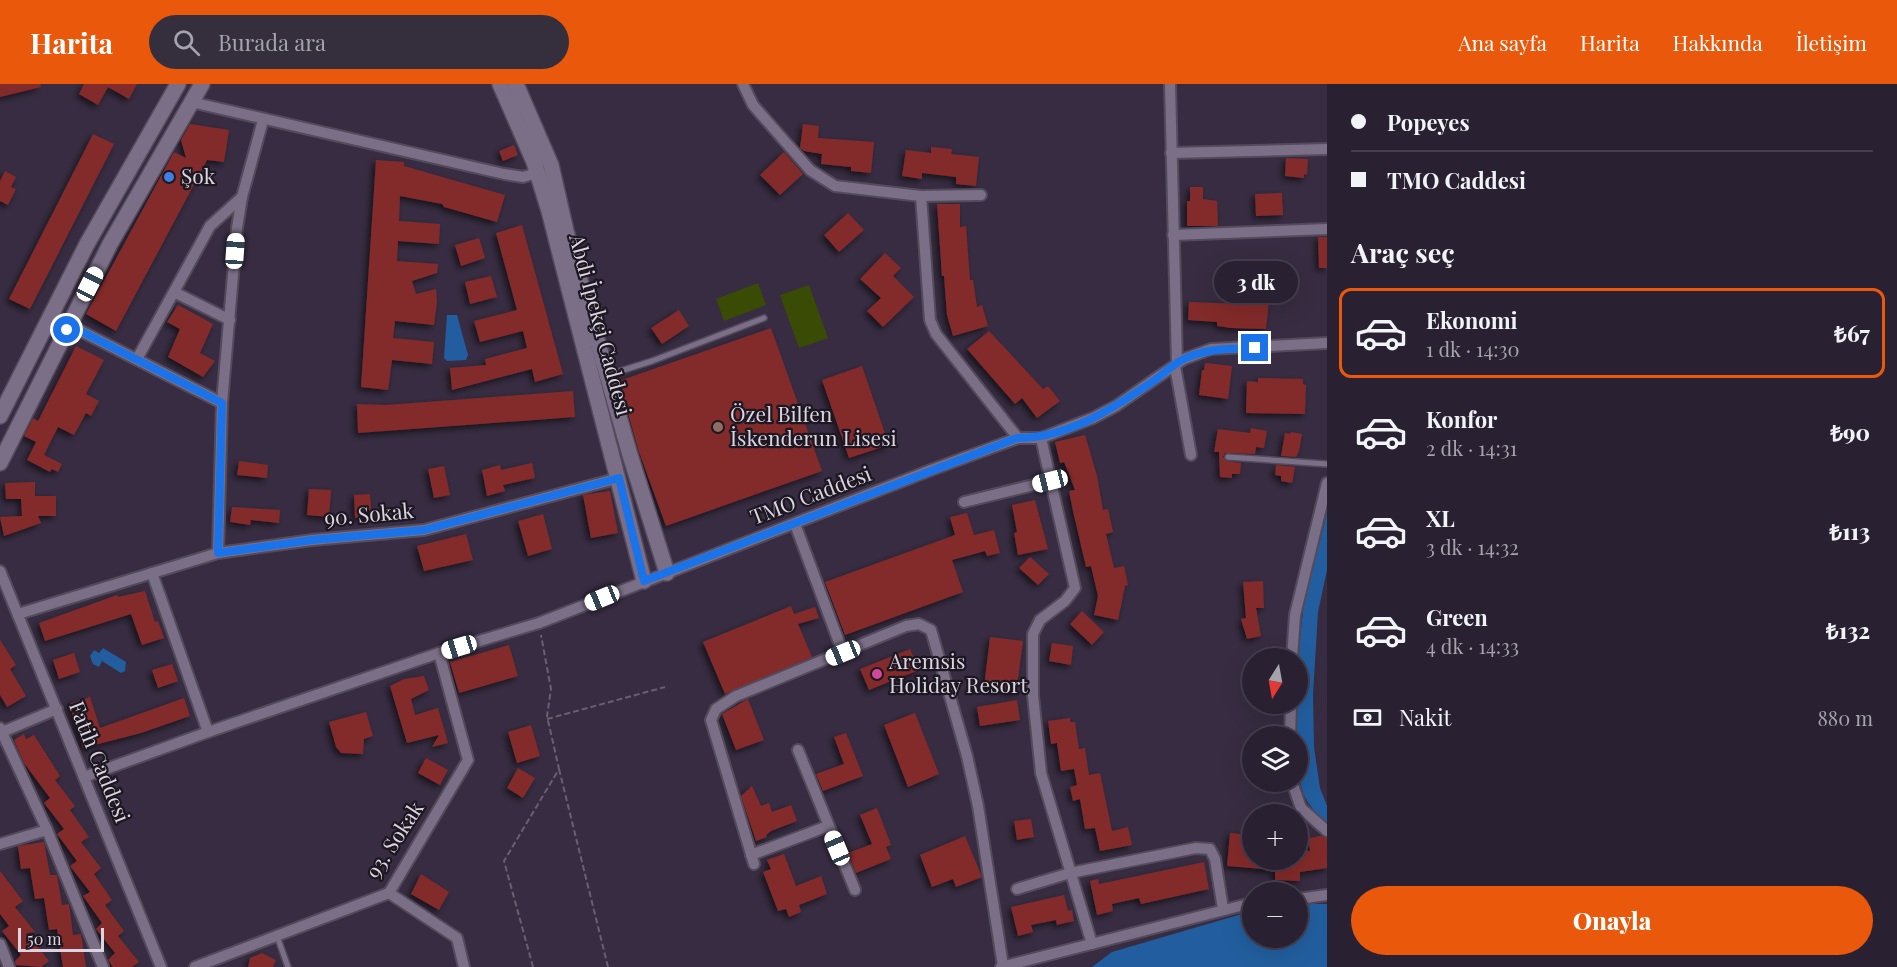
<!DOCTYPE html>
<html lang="tr">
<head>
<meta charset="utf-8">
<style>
  body { margin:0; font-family:"Playfair Display",serif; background:#352e3d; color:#f1f3f6; height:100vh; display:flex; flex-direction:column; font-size:22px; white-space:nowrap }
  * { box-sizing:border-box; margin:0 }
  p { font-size:20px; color:#a5a3ab }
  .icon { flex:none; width:33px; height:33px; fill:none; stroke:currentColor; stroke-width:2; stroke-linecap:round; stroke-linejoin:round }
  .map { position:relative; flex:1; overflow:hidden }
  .details { display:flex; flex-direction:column; background:#292131; width:570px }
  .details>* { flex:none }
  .banner { display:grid; align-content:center; height:132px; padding:0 24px; background:#292131 }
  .needle { width:39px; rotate:191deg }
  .fabs { position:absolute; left:1242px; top:564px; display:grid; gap:12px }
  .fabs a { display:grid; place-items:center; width:66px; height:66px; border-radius:50%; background:#292131; box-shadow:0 6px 24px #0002,0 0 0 2px #453e4d; font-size:30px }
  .scale { position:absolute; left:18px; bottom:15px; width:86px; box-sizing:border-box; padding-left:6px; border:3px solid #dad4e1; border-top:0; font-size:16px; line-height:21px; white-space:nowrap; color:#dad4e1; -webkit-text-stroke:4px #1c1720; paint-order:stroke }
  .end { position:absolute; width:27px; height:27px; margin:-14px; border:8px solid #1a73e8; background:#fff; box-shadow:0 0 0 3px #fff }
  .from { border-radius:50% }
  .bubble { position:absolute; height:42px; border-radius:21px; background:#292131; box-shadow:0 6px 24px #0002,0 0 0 2px #453e4d; font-size:20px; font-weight:800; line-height:42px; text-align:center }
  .car { position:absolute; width:18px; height:36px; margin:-18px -9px; border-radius:8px; box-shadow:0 0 4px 2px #0007; background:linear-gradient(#fff 24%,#345 0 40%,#fff 0 76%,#345 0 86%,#fff 0) }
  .banner b { display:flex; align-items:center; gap:21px; height:57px; font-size:22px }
  .banner b+b { border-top:2px solid #453e4d }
  .banner i { width:15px; height:15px; background:#f1f3f6 }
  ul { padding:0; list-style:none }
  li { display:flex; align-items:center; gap:18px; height:90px; margin:0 12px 9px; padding:0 12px; border:3px solid transparent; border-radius:12px }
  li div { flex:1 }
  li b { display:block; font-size:22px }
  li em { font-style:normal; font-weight:800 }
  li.current { border-color:#ea580c }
  li>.icon { width:54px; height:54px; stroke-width:1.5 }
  h2 { padding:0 24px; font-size:27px; line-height:72px }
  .pay { display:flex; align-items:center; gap:15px; height:66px; padding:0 24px; font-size:22px }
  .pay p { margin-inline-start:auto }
  .primary-button { display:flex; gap:12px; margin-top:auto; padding:12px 24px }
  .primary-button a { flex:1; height:69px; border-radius:36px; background:#ea580c; color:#fff; font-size:24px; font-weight:800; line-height:69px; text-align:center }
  header { display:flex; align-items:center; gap:36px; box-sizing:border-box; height:84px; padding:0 30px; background:#ea580c; color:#fff }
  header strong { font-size:28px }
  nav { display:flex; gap:33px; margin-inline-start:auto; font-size:21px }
  .search { width:420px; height:54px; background:#352e3d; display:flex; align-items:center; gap:15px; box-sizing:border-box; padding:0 21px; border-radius:33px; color:#a5a3ab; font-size:22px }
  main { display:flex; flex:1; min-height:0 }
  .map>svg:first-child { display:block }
  .green { fill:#3a4b06 }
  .water { fill:#225e9f }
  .building { fill:#832b2b; filter:url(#shadow) }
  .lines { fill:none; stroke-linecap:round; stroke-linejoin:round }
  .lane-casing { stroke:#534a5b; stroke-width:8 }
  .street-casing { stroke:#534a5b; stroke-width:14 }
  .secondary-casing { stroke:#534a5b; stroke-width:18 }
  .path { stroke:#695f72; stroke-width:2; stroke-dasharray:6 3; stroke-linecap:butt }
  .lane { stroke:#7b6f87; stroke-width:5 }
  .street { stroke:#7b6f87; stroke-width:10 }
  .secondary { stroke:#7b6f87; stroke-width:15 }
  .route { stroke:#1a73e8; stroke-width:8 }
  .shop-dot { fill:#3f7fe0; stroke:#1c1720; stroke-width:2 }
  .education-dot { fill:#8d6e63; stroke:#1c1720; stroke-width:2 }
  .hotel-dot { fill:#d1479c; stroke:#1c1720; stroke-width:2 }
  .labels { text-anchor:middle; stroke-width:4.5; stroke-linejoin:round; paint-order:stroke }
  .poi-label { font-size:21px; fill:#dad4e1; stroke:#1c1720; text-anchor:start }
  .street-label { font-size:21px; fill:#dad4e1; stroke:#1c1720 }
</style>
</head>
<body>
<header>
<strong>Harita</strong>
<div class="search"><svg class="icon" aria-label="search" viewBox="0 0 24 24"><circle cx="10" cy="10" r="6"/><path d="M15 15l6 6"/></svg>Burada ara</div>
<nav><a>Ana sayfa</a><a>Harita</a><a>Hakkında</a><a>İletişim</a></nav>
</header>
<main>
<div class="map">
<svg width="1327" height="883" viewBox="0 0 1327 883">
  <defs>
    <filter id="shadow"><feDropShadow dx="-3" dy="3" stdDeviation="3" flood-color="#0009"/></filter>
  </defs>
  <rect width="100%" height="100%" fill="#372c41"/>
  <g class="green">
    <path d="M758 199 766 221 724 237 716 215Z"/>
    <path d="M809 201 828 254 799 264 780 211Z"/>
  </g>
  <g class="water">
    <path d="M447 231H457L468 271 466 276 447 277 444 274Z"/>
    <path d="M1327 427V486L1318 528 1313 611 1314 663 1320 704 1327 722V739C1317 731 1309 722 1304 711 1291 682 1298 556 1304 522 1309 490 1321 459 1327 427Z"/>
    <path d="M103 564 126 578 125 587 121 589 102 577 99 583 93 580 90 572 94 566 99 569Z"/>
    <path d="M1298 820H1327V883H1092L1112 868 1252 827V854H1298Z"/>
  </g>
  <g class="building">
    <path d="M0 0H40L41 3 0 13Z"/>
    <path d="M84 0H137L129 15 108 3 98 21 79 10Z"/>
    <path d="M190 40 229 46 224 78 207 76 116 247 86 230 174 68 186 74 181 56Z"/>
    <path d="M803 40 819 42 818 54 874 58 871 89 851 87V83L821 80 822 70 804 67 800 64Z"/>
    <path d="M93 50 114 60 30 225 9 215Z"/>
    <path d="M514 61 518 71 503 77 499 67Z"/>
    <path d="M931 63 952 65 951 70 979 73 976 102 956 100V93L922 89V95L902 92 906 66 931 69Z"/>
    <path d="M784 68 803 90 780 111 760 91Z"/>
    <path d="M1286 74 1308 75 1307 91 1304 90V94L1285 92Z"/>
    <path d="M376 76 404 78V82L505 111 497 138 444 123 442 120 400 112 399 137 440 140 439 160 398 157 397 177 438 180 437 189 412 197 416 210 436 205 437 218 434 241 395 237 393 254 434 258 432 280 392 276 388 306 361 303Z"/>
    <path d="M5 87 16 93 11 103 16 105 8 121 0 117V97Z"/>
    <path d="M1190 103H1203V115L1217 117 1218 142H1187V117H1190Z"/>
    <path d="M1282 109 1283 131 1256 132 1255 110Z"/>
    <path d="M937 120H960V143L966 142 970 196H973L977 223 982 221 988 242 953 252 947 231 944 192H942Z"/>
    <path d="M848 129 864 146 839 168 824 151Z"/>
    <path d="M522 141 563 290 535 298 532 285 452 306 450 284 486 281 485 275 527 264 523 247 480 258 474 237 517 226 496 149Z"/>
    <path d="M1318 153H1327V184H1319Z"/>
    <path d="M479 154 485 174 461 182 455 161Z"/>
    <path d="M885 169 901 184 893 192 914 213 883 243 867 227 881 214 860 195Z"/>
    <path d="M491 192 497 213 470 220 465 198Z"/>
    <path d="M1245 212 1269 217 1266 245 1231 244 1217 242V238L1188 236 1189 218 1239 220V215L1245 216Z"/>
    <path d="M178 221 213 240 200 269 215 277 203 293 168 273 180 245 167 238Z"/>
    <path d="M679 226 689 242 662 260 651 244Z"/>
    <path d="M771 244 822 387 666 442 639 368 619 297Z"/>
    <path d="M989 247 1043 305 1048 302 1060 317 1037 334 1022 314 1015 320 967 265Z"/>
    <path d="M76 262 104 276 86 310 99 317 91 332 86 329 74 351 58 343 44 371 62 380 58 388 52 385 50 388 27 376 36 358 24 352 33 334 38 337Z"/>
    <path d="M1205 279 1232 282 1228 315 1199 311 1202 286H1204Z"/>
    <path d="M862 282 889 361 849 374 822 296Z"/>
    <path d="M1258 294 1303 295V300L1306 301 1305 330 1246 329 1247 297 1258 298Z"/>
    <path d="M573 307 575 333 358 349 357 320 386 321Z"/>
    <path d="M1251 344 1267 347 1264 364 1256 363 1255 370 1225 369 1223 373 1226 377 1241 379 1240 390H1232V394L1220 393 1219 368H1214L1218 345 1250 349Z"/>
    <path d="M1291 348 1302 350 1299 367 1296 373 1281 372 1285 349 1290 350Z"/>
    <path d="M1085 351 1097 392 1103 426 1108 425 1113 448 1106 450 1114 484 1124 482 1128 501 1125 502 1118 536 1094 531 1098 512 1091 482 1086 483 1073 427 1069 407 1075 406 1064 378 1060 379 1055 358Z"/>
    <path d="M239 377 268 381 267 394 237 391Z"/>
    <path d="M532 379 535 394 503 401 505 407 487 412 482 386 500 381 501 386Z"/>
    <path d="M1276 381 1295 383 1292 399 1281 397V392L1275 391Z"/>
    <path d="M444 382 450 411 434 414 428 385Z"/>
    <path d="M35 398V412H56V432H38L41 439 4 452 0 433 22 432 21 415H6L5 399Z"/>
    <path d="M309 405 331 406 329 433 307 431Z"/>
    <path d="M610 407 618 449 591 454 583 411Z"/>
    <path d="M370 410 372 433 355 434 354 411Z"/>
    <path d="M1035 416 1048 465 1018 471 1014 449 1017 448 1012 421Z"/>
    <path d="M232 423 280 426 279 439 251 436 250 441 230 438Z"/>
    <path d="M967 429 974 451 994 446 1000 469 987 472 985 467 952 476 963 508 845 551 825 498 955 451 950 433Z"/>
    <path d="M543 430 552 465 528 472 518 437Z"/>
    <path d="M466 450 473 476 424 487 417 462Z"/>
    <path d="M1030 473 1049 490 1038 501 1019 484Z"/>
    <path d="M1263 497 1264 524H1256L1261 552 1247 555 1241 535 1246 534 1243 498Z"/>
    <path d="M145 507 155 538 158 537 164 554 142 561 131 530 45 557 39 539 117 511 118 513Z"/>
    <path d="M791 522 794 530 815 523 819 534 798 540 812 573 725 610 703 558Z"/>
    <path d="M1082 527 1104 548 1092 561 1070 540Z"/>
    <path d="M990 553 1023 557 1016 609 984 603Z"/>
    <path d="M0 556 16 581 10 585 26 612 7 623 0 611Z"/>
    <path d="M1052 559 1073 562 1071 581 1049 577Z"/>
    <path d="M509 561 518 592 459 609 450 578Z"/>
    <path d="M910 565 919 586 869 606 860 585Z"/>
    <path d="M74 569 80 588 59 595 53 576Z"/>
    <path d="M172 580 178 597 158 604 152 586Z"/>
    <path d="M424 592 429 606 411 615 415 631 438 624 448 659 432 663 439 651 407 659 390 602 404 595Z"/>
    <path d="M90 613 100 644 184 614 190 632 141 649 83 664 69 620Z"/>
    <path d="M748 615 764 656 736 666 722 630Z"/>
    <path d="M1017 616 1020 636 980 642 977 623Z"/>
    <path d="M366 628 373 652 364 655 363 670 341 669 336 663 329 638Z"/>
    <path d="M915 629 939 690 908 703 884 641Z"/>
    <path d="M1070 634V638H1075L1079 665 1085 664 1089 691 1100 689 1112 747 1128 743 1132 761 1100 767 1095 744 1085 745 1080 715 1073 717 1070 703 1077 701 1074 685 1061 687 1057 659 1051 660 1048 637Z"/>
    <path d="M531 641 540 672 517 679 508 648Z"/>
    <path d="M846 649 863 692 823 707 816 690 844 680 834 653Z"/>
    <path d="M24 650 26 655 34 651 60 692 55 696 75 722 70 726 89 753 81 758 101 784 94 790 112 816 105 821 124 847 118 852 139 878 132 883H113L108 876 115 869 96 845 102 839 83 812 90 808 70 782 77 777 57 750 64 745 44 719 50 714 24 679 14 656Z"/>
    <path d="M426 674 448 686 440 701 418 689Z"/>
    <path d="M518 684 535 694 523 714 507 704Z"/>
    <path d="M752 702 761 722 769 719 772 728 791 721 797 737 771 747 766 751 767 753 756 757 741 712Z"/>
    <path d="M877 724 891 761 886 763 891 775 856 789 848 769 872 760 860 731Z"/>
    <path d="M1031 735 1034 753 1017 756 1014 737Z"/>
    <path d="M1230 749 1252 751V776H1298V766L1310 767 1308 754 1321 752 1327 754V784L1300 788V797L1275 796V786L1227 782Z"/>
    <path d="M965 752 982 793 956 803 953 795 932 803 920 771Z"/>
    <path d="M44 758 50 791H57L62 821 69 820 73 851 81 850 86 883H63L57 845 49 846 44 814 35 815 30 784 21 785 18 762Z"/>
    <path d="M784 770 796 802 821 792 827 810 799 821 801 828 789 833 786 825 778 827 763 788 771 785 767 776Z"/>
    <path d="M1204 778 1209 805 1141 820 1139 814 1112 820 1113 827 1097 831 1090 797 1098 795 1099 800Z"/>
    <path d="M0 787 23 817 15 823 35 848 27 849 49 877 41 883 16 881 15 877 21 871 2 847 9 842 0 830Z"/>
    <path d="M421 790 449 808 439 826 411 810Z"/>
    <path d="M1064 811 1068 827 1072 826 1074 837 1057 841 1056 836 1031 841 1033 848 1018 852 1011 823Z"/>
    <path d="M262 869 276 876 273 883H248L250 874Z"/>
  </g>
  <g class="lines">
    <g class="lane-casing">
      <g id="lane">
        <path d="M608 291 652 277 764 234"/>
        <path d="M1228 373 1327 380"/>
        <path d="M277 852 288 883"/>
      </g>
    </g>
    <g class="street-casing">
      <g id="street">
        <path d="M743 0 753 21 810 86 835 102 921 112 981 111"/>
        <path d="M1170 0 1177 279"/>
        <path d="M191 18 504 90 523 93 537 89"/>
        <path d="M1171 69 1327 65"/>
        <path d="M921 112 930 236 936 250 1018 354"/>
        <path d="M1173 151 1327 145"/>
        <path d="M174 208 230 236"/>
        <path d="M69 241 222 319"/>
        <path d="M137 275 210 142 242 113"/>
        <path d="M1175 282 1191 371"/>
        <path d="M1041 354 1075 504 1065 517 1040 536 1033 550V611L1041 689 1092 860"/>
        <path d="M964 418 1050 397"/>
        <path d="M795 440 843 569"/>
        <path d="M218 469 222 319 237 144 242 113 263 36"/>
        <path d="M0 487 161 883"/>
        <path d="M152 489 208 648"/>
        <path d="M18 530 218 469 312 456 424 446 619 394"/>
        <path d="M1292 574 1295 531 1327 399"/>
        <path d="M0 644 47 746 103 883"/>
        <path d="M0 649 57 625"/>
        <path d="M1290 652 1291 620"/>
        <path d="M798 666 855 806"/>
        <path d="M84 693 208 648 439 569 539 539 931 386 1018 354H1041L1093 334 1116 322 1184 275 1211 265 1327 259"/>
        <path d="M1292 698 1301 724 1327 747"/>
        <path d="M0 760 47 746"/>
        <path d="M751 771 828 742"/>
        <path d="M754 780 711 636 716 625 736 612 906 542 919 540 931 546 967 672 978 722 1003 882"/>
        <path d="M1017 805 1070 789 1196 764 1210 765 1215 775 1223 825"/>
        <path d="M389 809 457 854 464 883"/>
        <path d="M1298 815 1327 811"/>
        <path d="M0 860 9 883"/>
        <path d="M195 883 389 809 468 676 439 569"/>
        <path d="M1001 883 1252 819"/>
      </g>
    </g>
    <g class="secondary-casing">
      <g id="secondary">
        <path d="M500 0 534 78 549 127 644 497"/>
        <path d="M516 0 551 81 566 147 630 371 667 489"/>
        <path d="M0 332 87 160 178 0"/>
        <path d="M0 379 110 160 202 0"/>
      </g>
    </g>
    <g class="path">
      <path d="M547 635 665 603"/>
      <path d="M559 685 608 883"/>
      <path d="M533 883 504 777 559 685 547 632 551 605 541 551"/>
    </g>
    <use href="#lane" class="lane"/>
    <use href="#street" class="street"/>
    <use href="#secondary" class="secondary"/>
  </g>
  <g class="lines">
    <path class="route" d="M67 246 69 241 222 319 218 469 312 456 424 446 619 394 644 497 1017 354C1068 354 1112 325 1152 298 1162 291 1172 281 1182 276 1205 264 1230 265 1255 264"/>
  </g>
  <circle class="shop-dot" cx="169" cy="93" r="6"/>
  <circle class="education-dot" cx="718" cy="343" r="6"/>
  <circle class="hotel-dot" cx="877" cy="590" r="6"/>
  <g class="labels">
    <g class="poi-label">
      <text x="181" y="100">Şok</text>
      <text x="730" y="338">Özel Bilfen<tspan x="730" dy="24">İskenderun Lisesi</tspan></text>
      <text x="889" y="585">Aremsis<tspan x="889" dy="24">Holiday Resort</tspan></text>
    </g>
    <g class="street-label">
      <text transform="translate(600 241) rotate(75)" y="7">Abdi İpekçi Caddesi</text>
      <text transform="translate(811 412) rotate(-21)" y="7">TMO Caddesi</text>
      <text transform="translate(369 431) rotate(-5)" y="7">90. Sokak</text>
      <text transform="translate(99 678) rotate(68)" y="7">Fatih Caddesi</text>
      <text transform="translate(395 756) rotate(-57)" y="7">93. Sokak</text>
    </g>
  </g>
</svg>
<div class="fabs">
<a><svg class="needle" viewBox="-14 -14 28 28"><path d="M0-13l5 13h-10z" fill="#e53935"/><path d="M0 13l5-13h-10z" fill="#a5a3ab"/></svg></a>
<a><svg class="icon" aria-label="layers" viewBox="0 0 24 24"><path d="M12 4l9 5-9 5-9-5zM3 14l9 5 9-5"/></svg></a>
<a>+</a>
<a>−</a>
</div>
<div class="scale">50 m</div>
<i class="end from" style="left:67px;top:246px"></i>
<i class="end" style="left:1255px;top:264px"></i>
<div class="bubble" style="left:1214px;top:177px;width:84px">3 dk</div>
<i class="car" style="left:235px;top:167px;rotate:4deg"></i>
<i class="car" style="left:90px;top:200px;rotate:27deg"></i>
<i class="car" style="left:1050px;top:397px;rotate:256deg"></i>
<i class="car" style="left:602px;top:514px;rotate:248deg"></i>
<i class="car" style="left:459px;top:563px;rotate:253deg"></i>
<i class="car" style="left:843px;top:569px;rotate:248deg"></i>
<i class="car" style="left:837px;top:764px;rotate:337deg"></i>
</div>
<section class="details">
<div class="banner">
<b><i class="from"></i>Popeyes</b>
<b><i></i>TMO Caddesi</b>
</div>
<h2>Araç seç</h2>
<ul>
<li class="current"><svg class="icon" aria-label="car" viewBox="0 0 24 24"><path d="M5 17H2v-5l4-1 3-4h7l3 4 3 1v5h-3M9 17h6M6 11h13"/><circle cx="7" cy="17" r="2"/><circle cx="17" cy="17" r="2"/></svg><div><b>Ekonomi</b><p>1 dk · 14:30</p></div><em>₺67</em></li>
<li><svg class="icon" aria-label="car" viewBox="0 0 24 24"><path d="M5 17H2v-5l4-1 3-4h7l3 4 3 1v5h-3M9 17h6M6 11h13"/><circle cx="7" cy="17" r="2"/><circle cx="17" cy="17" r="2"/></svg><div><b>Konfor</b><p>2 dk · 14:31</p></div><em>₺90</em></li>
<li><svg class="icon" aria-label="car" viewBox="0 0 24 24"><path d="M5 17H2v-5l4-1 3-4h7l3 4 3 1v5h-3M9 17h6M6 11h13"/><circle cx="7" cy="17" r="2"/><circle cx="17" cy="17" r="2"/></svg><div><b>XL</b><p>3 dk · 14:32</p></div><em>₺113</em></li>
<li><svg class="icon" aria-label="car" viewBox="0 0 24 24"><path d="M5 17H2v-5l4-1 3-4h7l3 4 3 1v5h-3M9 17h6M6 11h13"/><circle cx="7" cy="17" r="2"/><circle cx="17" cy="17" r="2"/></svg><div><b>Green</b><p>4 dk · 14:33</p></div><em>₺132</em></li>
</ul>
<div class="pay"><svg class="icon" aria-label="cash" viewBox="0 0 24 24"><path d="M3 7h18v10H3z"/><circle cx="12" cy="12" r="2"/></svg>Nakit<p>880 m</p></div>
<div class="primary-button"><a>Onayla</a></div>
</section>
</main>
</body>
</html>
